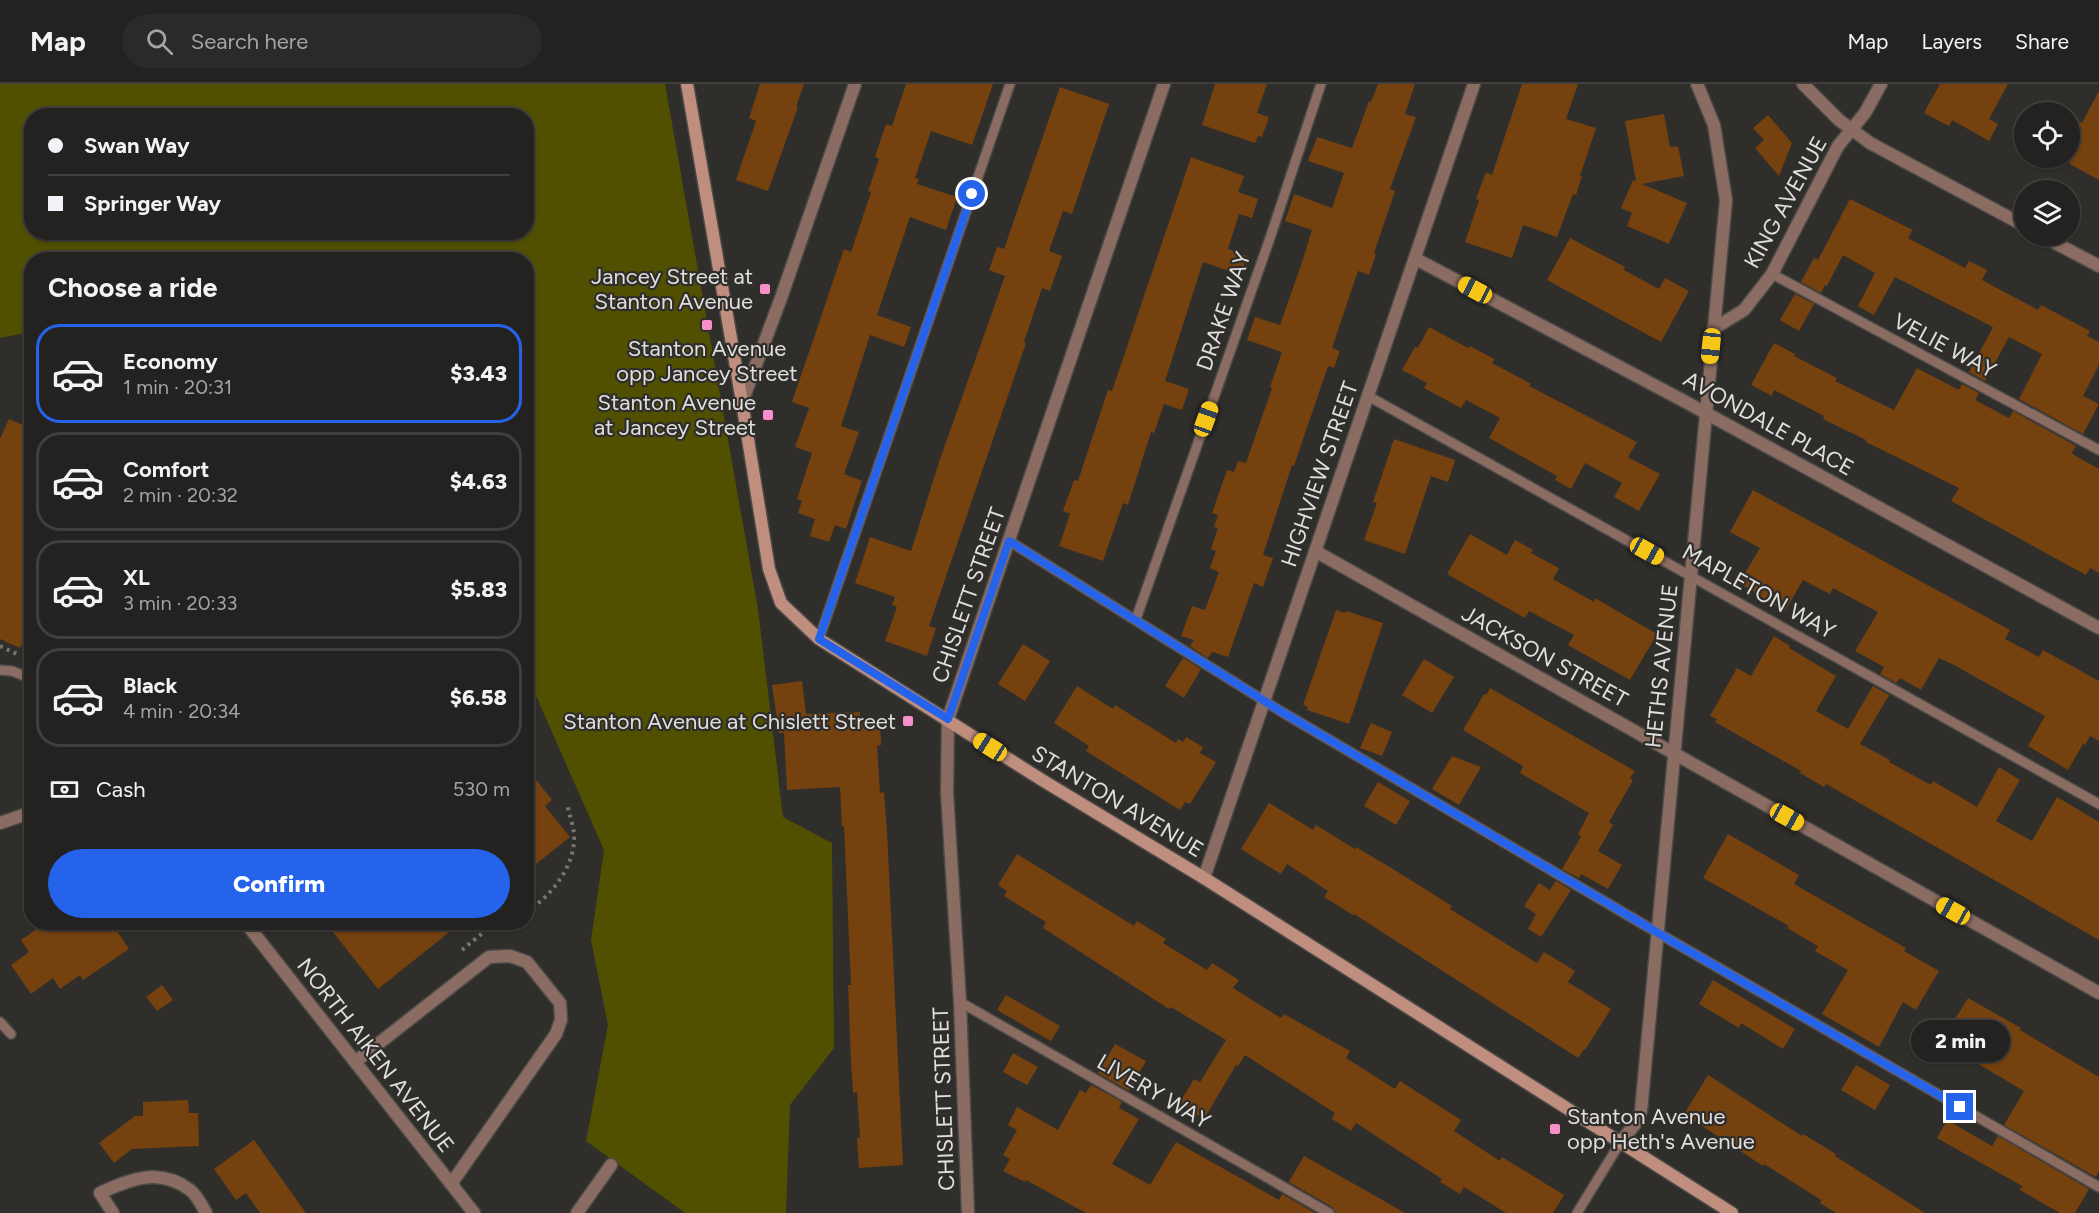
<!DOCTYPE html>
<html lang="en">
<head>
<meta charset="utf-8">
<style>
  body { margin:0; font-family:Figtree,sans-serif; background:#2b2a29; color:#f1f3f6; height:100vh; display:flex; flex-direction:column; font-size:22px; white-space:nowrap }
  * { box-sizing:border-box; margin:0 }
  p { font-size:20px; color:#a3a4a5 }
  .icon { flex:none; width:33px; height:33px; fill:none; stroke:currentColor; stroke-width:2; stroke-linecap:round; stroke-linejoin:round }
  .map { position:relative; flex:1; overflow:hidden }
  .panel { position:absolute; left:24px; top:168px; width:510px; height:678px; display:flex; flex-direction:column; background:#232220; border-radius:24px; box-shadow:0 2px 4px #0004,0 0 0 2px #403f3e }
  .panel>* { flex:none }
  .hud { position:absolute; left:24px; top:24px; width:510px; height:132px; border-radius:24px; box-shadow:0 2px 4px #0004,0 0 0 2px #403f3e; display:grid; align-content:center; height:132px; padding:0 24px; background:#232220 }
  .tools { position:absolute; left:2014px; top:18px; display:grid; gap:12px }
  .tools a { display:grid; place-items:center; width:66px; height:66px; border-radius:50%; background:#232220; box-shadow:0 2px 4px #0004,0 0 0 2px #403f3e; font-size:30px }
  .end { position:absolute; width:27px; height:27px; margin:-14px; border:8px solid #2563eb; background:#fff; box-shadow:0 0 0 3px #fff }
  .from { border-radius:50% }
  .bubble { position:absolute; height:42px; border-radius:21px; background:#232220; box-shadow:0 2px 4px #0004,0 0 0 2px #403f3e; font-size:20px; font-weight:800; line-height:42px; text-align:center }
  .car { position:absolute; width:18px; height:36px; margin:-18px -9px; border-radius:8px; box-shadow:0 0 4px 2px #0007; background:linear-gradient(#f5c518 24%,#345 0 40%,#f5c518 0 76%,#345 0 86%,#f5c518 0) }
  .hud b { display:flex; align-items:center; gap:21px; height:57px; font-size:22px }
  .hud b+b { border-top:2px solid #403f3e }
  .hud i { width:15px; height:15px; background:#f1f3f6 }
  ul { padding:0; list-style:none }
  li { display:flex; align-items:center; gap:18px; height:99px; margin:0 12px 9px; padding:0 12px; border:3px solid #403f3e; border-radius:24px }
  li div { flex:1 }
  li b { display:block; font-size:22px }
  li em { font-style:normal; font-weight:800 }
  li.on { border-color:#2563eb }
  li>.icon { width:54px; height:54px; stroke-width:1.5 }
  h2 { padding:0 24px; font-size:27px; line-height:72px }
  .pay { display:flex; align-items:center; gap:15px; height:66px; padding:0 24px; font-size:22px }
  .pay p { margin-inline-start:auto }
  .primary-button { display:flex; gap:12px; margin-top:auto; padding:12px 24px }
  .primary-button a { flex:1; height:69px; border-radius:36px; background:#2563eb; color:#fff; font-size:24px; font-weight:800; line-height:69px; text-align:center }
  header { display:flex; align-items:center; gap:36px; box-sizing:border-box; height:84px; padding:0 30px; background:#232220; border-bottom:2px solid #403f3e }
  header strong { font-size:28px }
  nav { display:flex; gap:33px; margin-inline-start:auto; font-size:21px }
  .search { width:420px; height:54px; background:#2b2a29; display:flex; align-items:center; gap:15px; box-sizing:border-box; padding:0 21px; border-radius:33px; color:#a3a4a5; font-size:22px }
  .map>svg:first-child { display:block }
  .green { fill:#505000; fill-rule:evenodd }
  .building { fill:#75410f }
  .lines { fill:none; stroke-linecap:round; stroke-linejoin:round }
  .lane-casing { stroke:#4b4a47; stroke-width:12 }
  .street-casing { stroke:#4b4a47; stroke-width:15 }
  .secondary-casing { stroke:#4b4a47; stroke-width:15 }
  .path { stroke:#777673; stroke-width:4; stroke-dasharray:3 4.5; stroke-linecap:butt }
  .lane { stroke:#8b6c62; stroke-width:9 }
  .street { stroke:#8b6c62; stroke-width:12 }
  .secondary { stroke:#bf8e7e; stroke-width:12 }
  .route { stroke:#2563eb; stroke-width:8 }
  .poi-dot { fill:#f98fca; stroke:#2f2e2b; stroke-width:2 }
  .labels { text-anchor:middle; stroke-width:4.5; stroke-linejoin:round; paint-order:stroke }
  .street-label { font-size:22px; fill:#e0dfdd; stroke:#2f2e2b }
  .poi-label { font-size:22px; fill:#e0dfdd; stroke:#2f2e2b; text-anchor:end }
</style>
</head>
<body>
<header>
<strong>Map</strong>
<div class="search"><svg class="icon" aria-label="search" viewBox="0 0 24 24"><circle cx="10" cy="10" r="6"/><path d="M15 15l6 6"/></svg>Search here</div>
<nav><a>Map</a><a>Layers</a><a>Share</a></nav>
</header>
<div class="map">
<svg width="2099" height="1129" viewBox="0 0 2099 1129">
  <rect width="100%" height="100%" fill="#2f2e2b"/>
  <path class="green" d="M0 0H665L758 525 783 733 832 759 834 964 790 1021 786 1129H685L586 1057 608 941 591 856 604 766 537 614 527 608 526 176H32L31 248 0 254ZM32 32H526V148H32Z"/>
  <g class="building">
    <path d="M760 0H804L796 23H798L768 107 736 96 756 37 749 34Z"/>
    <path d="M906 0H993L972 61 931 47 915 94 919 95 917 100 957 113 946 146 910 133 877 231 911 243 904 263 870 251 841 342 859 348 844 390 862 397 846 445 835 441 829 458 810 452 815 435 798 429 802 417 797 415 812 369 795 363 809 324 792 318 844 165 851 168 871 108 868 107 879 75 875 73 886 40 892 42Z"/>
    <path d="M1215 0H1267L1257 29 1269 33 1262 53 1258 52 1255 59 1202 41Z"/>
    <path d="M1378 0H1415L1405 30 1416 33 1390 105 1395 107 1374 169 1376 170 1369 191 1358 187 1332 264 1340 267 1334 284 1328 282 1294 382 1292 381 1263 471 1273 474 1263 503 1254 499 1228 573 1212 568 1208 574 1190 562 1194 556 1181 552 1192 522 1205 526 1219 488 1210 484 1216 467 1211 465 1218 444 1214 443 1218 431 1212 429 1227 386 1234 388 1238 377 1246 379 1272 304 1270 303 1282 268 1247 256 1255 233 1280 241 1301 181 1312 146 1285 137 1294 110 1332 124 1344 89 1308 77 1317 53 1352 64 1369 17 1371 18Z"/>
    <path d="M1522 0H1578L1566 35 1596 44 1580 92H1582L1576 111 1573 110 1557 153 1523 141 1512 174 1465 158 1479 116 1476 115 1486 88 1492 91Z"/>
    <path d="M1940 0H2008L1989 35 1998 40 1989 57 1952 36 1949 42 1924 29Z"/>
    <path d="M1060 3 1109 20 1072 130 1063 127 1049 167 1062 172 1050 207 1042 204 1024 258 1026 259 929 542 936 544 927 572 885 557 897 523 892 521 895 513 855 499 870 453 911 467 939 378 1005 192 989 186 997 163 1004 165Z"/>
    <path d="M2099 7V96L2070 80V32L2082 39Z"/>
    <path d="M1664 30 1670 63 1678 62 1684 92 1642 100 1687 119 1669 160 1627 142 1632 129 1621 124 1633 96 1636 97 1625 37Z"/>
    <path d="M1768 31 1792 59 1779 92 1755 64 1764 56 1753 44Z"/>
    <path d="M1191 73 1244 92 1238 108 1258 115 1252 134 1239 130 1228 165 1247 172 1241 191 1203 178 1165 297 1189 305 1182 326 1164 320 1154 349 1151 348 1128 421 1123 419 1103 477 1059 462 1070 430 1063 427 1074 396 1078 397 1108 306 1112 307Z"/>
    <path d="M1850 115 1913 146 1908 154 1965 184 1969 177 1987 186 1982 196 2038 226 2041 221 2090 247 2087 252 2099 258V281L2083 312 2099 320 2083 350 2019 315 2042 270 2009 253 1985 297 1969 288 1993 243 1895 193 1874 231 1858 222 1875 189 1843 171 1827 202 1825 201 1821 209 1801 198 1814 174 1818 176Z"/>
    <path d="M1570 154 1625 183 1624 186 1659 205 1665 194 1689 207 1661 258 1547 196Z"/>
    <path d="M1795 210 1814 220 1799 247 1780 236Z"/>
    <path d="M1429 243 1468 264 1470 262 1494 275 1492 279 1531 300 1529 302 1637 358 1628 373 1660 390 1639 427 1614 413 1622 399 1585 379 1571 405 1555 396 1557 392 1489 354 1500 334 1466 316 1461 324 1424 304 1427 299 1402 286 1415 263 1418 264Z"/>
    <path d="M1774 259 1795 270 1794 272 1837 294 1835 297 1894 326 1917 284 1959 306 1962 300 1979 309 1975 316 2009 334 2013 327 2076 362 2072 369 2074 371 2099 385V489L2090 484 2086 491 1951 417 1959 404 1866 358V356L1823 335 1824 332 1774 306 1772 312 1751 301Z"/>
    <path d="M9 335 32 345V540L20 564 0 555V355Z"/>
    <path d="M1394 355 1455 376 1448 398 1431 392 1405 470 1364 456 1377 419 1373 418Z"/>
    <path d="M1753 406 2010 546 2005 555 2039 573 2043 566 2099 597V657L2090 652 2085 661 2083 660 2068 686 2028 662 2045 632 1954 581 1939 574 1921 606 1900 594 1896 599 1880 590 1884 583 1855 567 1878 528 1833 504 1830 510 1803 496 1785 527 1739 499 1760 464 1730 448Z"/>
    <path d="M1470 450 1507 471 1515 456 1533 466 1531 469 1559 484 1553 495 1594 518 1595 514 1657 550 1630 596 1568 561 1574 551 1529 527 1525 534 1447 490Z"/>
    <path d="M1336 526 1345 529 1346 527 1383 539 1349 640 1307 626 1308 623 1303 621Z"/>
    <path d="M1774 552 1790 562 1789 564 1836 592 1816 627 1848 645 1873 602 1889 611 1860 660 1890 676 1889 678 1931 701 1933 697 1977 723 1999 683 2020 696 1996 737 2032 757 2057 713 2099 738V856L1826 700 1824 703 1800 689 1801 687 1715 638 1717 635 1710 632 1737 584 1751 592Z"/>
    <path d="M1023 560 1050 577 1025 617 998 600Z"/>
    <path d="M1183 574 1201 585 1184 614 1165 602Z"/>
    <path d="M1424 575 1454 593 1432 629 1402 611Z"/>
    <path d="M802 597 806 630 860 628 861 638 880 637 881 661 877 662 880 709 884 708 887 747 903 1081 859 1084 857 1054H860L857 1008 853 1009 851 977 848 901H851L844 742H842L840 703 787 706 784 649H779L772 601Z"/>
    <path d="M1077 602 1113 625 1115 621 1176 659 1178 655 1183 658 1186 653 1203 663 1200 669 1216 678 1190 720 1185 718 1180 726 1086 667 1089 662 1054 639Z"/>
    <path d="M1490 604 1635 687 1630 694 1633 696 1609 738 1613 741 1598 767 1622 781 1608 805 1581 790 1579 794 1562 785 1581 753 1578 750 1589 729 1520 689 1523 682 1463 646 1484 610 1486 611Z"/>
    <path d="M1371 639 1392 648 1382 672 1360 664Z"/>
    <path d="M1452 672 1481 683 1459 721 1432 705Z"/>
    <path d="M526 683 552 716 545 722 570 753 526 788Z"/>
    <path d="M1378 698 1410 717 1396 741 1364 722Z"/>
    <path d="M1269 719 1313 746 1316 741 1355 765 1356 763 1393 785 1452 822 1450 825 1537 879 1544 868 1575 887 1568 898 1611 925 1585 966 1584 965 1578 974 1354 830 1353 831 1324 813 1328 807 1287 780 1281 790 1241 765Z"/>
    <path d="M1728 750 1799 791 1794 800 1906 864 1904 867 1939 887 1916 926 1903 918 1879 963 1822 930 1848 886 1815 867 1818 862 1787 844 1789 842 1703 794Z"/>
    <path d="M1017 770 1134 842 1137 837 1166 855 1163 859 1207 886 1212 879 1239 896 1233 904 1281 934 1284 930 1350 967 1346 974 1395 1005 1400 997 1461 1036 1454 1047 1500 1077 1502 1073 1564 1111 1553 1129H1506L1464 1103 1460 1110 1440 1098 1442 1095 1356 1039 1351 1047 1332 1035 1335 1029 1245 971 1238 982 1236 981 1204 1035 1179 1020 1194 995 1200 998 1226 956 1171 923 1169 925 1043 844 1046 838 1004 812 1007 807 998 801Z"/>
    <path d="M1556 797 1571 806 1541 853 1528 845 1536 830 1524 822 1539 799 1550 806Z"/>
    <path d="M47 838H111L129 865 83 896 80 891 60 905 53 894 31 910 11 881 29 868 21 856Z"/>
    <path d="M325 838H462L378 905Z"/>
    <path d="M1713 896 1795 945 1783 965 1741 939 1739 944 1699 920Z"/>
    <path d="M162 901 173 916 157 927 146 913Z"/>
    <path d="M1006 911 1060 942 1051 957 997 926Z"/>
    <path d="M1968 914 2021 944 2020 946 2099 993V1087L2096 1093 2004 1041 2024 1007 1941 958Z"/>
    <path d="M1115 960 1146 977 1129 1007 1098 989Z"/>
    <path d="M1013 969 1038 983 1027 1001 1003 988Z"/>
    <path d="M1856 981 1890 1001 1875 1026 1841 1006Z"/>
    <path d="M1708 991 1802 1052 1803 1050 1836 1070 1835 1072 1925 1129H1836L1820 1119 1821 1116 1764 1080 1763 1082 1684 1030Z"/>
    <path d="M1091 1001 1122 1018 1119 1024 1139 1035 1112 1080 1150 1101 1176 1058 1279 1116 1282 1110 1315 1129H1086L1026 1096 1025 1098 1003 1087 1010 1075 1003 1071 1017 1046 1008 1041 1017 1023 1058 1046 1080 1006 1086 1009Z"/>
    <path d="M188 1016 189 1029H198L199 1062 132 1065 114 1079 99 1059 135 1032H143V1018Z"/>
    <path d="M1947 1036 1992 1062 1998 1052 2089 1105 2075 1129H2060L2020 1106 2022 1102 1937 1054Z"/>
    <path d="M254 1056 306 1129H260L246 1109 236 1116 214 1085Z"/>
    <path d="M1304 1072 1356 1101 1405 1129H1336L1332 1123 1289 1098Z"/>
  </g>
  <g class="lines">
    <g class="lane-casing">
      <g id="lane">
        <path d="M1772 190 2099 366"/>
        <path d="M1368 312 2099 720"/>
        <path d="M1009 457 1282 628 1658 849 2099 1103"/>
        <path d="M1136 535 1269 157 1321 0"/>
        <path d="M819 555 1010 0"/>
        <path d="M0 586 12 587 32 595"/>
        <path d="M960 918 1329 1129"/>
        <path d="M0 938 11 950"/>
        <path d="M1577 1129 1620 1059"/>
      </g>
    </g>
    <g class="street-casing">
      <g id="street">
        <path d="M1803 0 1839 36 1870 59 2025 142"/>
        <path d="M2042 152 2099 182"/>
        <path d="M1416 175 1682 316 2099 544"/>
        <path d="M1713 245 1744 226 1772 190 1838 62 1865 29 1881 0"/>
        <path d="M742 318 781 214 855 0"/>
        <path d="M1315 467 2099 909"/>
        <path d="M0 739 32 728"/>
        <path d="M1204 794 1474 0"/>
        <path d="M245 838 474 1129"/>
        <path d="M355 978 489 873 510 872 527 878 560 919 561 936 556 950 451 1100"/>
        <path d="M1620 1059 1635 1040 1641 1027 1726 116 1714 41 1697 0"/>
        <path d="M113 1129 100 1109C131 1095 159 1083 190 1106 197 1111 202 1122 206 1129"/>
        <path d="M577 1129 611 1081"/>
        <path d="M968 1129 960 918 947 709 948 635 1164 0"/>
      </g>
    </g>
    <g class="secondary-casing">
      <path id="secondary" d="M687 0 742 318 769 485 781 519 819 555 1042 696 1204 794 1732 1129"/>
    </g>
    <g class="path">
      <path d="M0 562 17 570"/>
      <path d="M526 828C550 813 573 785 574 756 575 745 569 731 567 719"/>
      <path d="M462 866 491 842 500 838"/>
    </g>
    <use href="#lane" class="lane"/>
    <use href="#street" class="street"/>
    <use href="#secondary" class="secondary"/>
  </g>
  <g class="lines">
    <path class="route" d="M972 110 819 555 948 635 1009 457 1282 628 1670 856 1960 1023"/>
  </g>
  <g class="poi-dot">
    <rect x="759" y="199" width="12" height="12" rx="3"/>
    <rect x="701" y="235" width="12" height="12" rx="3"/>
    <rect x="762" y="325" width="12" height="12" rx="3"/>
    <rect x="902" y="631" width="12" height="12" rx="3"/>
    <rect x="1549" y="1039" width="12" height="12" rx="3"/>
  </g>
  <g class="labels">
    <g class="street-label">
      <text transform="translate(1785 118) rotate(-61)" y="8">KING AVENUE</text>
      <text transform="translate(1223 227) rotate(-71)" y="8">DRAKE WAY</text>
      <text transform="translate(1945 261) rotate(28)" y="8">VELIE WAY</text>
      <text transform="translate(1769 339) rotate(29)" y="8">AVONDALE PLACE</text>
      <text transform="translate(1319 390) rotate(-71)" y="8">HIGHVIEW STREET</text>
      <text transform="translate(1759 507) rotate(29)" y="8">MAPLETON WAY</text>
      <text transform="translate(968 511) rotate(-71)" y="8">CHISLETT STREET</text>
      <text transform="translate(1545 572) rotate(29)" y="8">JACKSON STREET</text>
      <text transform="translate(1661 582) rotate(-84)" y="8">HETHS AVENUE</text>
      <text transform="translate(1118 717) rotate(31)" y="8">STANTON AVENUE</text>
      <text transform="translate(376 971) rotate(52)" y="8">NORTH AIKEN AVENUE</text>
      <text transform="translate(1154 1007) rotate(30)" y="8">LIVERY WAY</text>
      <text transform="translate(943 1015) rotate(-92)" y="8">CHISLETT STREET</text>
    </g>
    <g class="poi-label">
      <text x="753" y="200">Jancey Street at<tspan x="753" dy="25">Stanton Avenue</tspan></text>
      <text x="707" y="272" text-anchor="middle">Stanton Avenue<tspan x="707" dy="25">opp Jancey Street</tspan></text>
      <text x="756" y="326">Stanton Avenue<tspan x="756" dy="25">at Jancey Street</tspan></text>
      <text x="896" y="645">Stanton Avenue at Chislett Street</text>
      <text x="1567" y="1040" text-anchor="start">Stanton Avenue<tspan x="1567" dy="25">opp Heth's Avenue</tspan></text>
    </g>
  </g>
</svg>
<div class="tools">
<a><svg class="icon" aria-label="locate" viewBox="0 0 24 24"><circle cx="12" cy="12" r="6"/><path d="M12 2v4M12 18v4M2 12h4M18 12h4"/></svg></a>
<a><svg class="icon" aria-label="layers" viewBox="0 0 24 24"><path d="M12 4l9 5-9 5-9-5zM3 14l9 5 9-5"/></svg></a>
</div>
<i class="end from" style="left:972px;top:110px"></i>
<i class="end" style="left:1960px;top:1023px"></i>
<div class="bubble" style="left:1911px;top:936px;width:99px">2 min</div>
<i class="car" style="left:1475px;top:206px;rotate:298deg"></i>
<i class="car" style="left:1711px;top:262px;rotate:186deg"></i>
<i class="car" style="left:1206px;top:335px;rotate:20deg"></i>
<i class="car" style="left:1647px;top:467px;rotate:119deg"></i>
<i class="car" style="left:990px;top:663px;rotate:302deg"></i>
<i class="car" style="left:1787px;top:733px;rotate:119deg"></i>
<i class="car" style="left:1953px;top:827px;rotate:299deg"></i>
<div class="hud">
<b><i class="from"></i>Swan Way</b>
<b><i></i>Springer Way</b>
</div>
<section class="panel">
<h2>Choose a ride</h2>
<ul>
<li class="on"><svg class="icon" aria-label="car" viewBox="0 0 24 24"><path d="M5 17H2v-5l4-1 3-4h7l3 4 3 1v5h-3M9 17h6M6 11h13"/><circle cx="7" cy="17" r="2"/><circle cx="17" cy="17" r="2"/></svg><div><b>Economy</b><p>1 min · 20:31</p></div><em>$3.43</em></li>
<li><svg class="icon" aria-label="car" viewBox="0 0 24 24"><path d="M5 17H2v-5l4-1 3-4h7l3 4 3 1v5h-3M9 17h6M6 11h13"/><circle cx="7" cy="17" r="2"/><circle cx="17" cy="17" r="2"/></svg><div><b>Comfort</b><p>2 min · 20:32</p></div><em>$4.63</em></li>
<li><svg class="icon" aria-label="car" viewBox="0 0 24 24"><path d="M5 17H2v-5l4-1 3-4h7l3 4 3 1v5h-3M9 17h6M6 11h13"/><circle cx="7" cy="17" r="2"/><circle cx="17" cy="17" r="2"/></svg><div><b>XL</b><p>3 min · 20:33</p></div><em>$5.83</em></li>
<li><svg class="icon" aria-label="car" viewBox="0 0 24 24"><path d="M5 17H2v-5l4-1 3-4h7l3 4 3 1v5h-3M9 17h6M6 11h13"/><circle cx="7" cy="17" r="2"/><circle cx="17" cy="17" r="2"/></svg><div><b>Black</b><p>4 min · 20:34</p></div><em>$6.58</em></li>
</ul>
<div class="pay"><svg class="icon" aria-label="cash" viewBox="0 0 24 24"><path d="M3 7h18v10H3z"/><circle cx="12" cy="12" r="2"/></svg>Cash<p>530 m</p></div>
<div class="primary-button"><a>Confirm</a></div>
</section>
</div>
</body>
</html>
